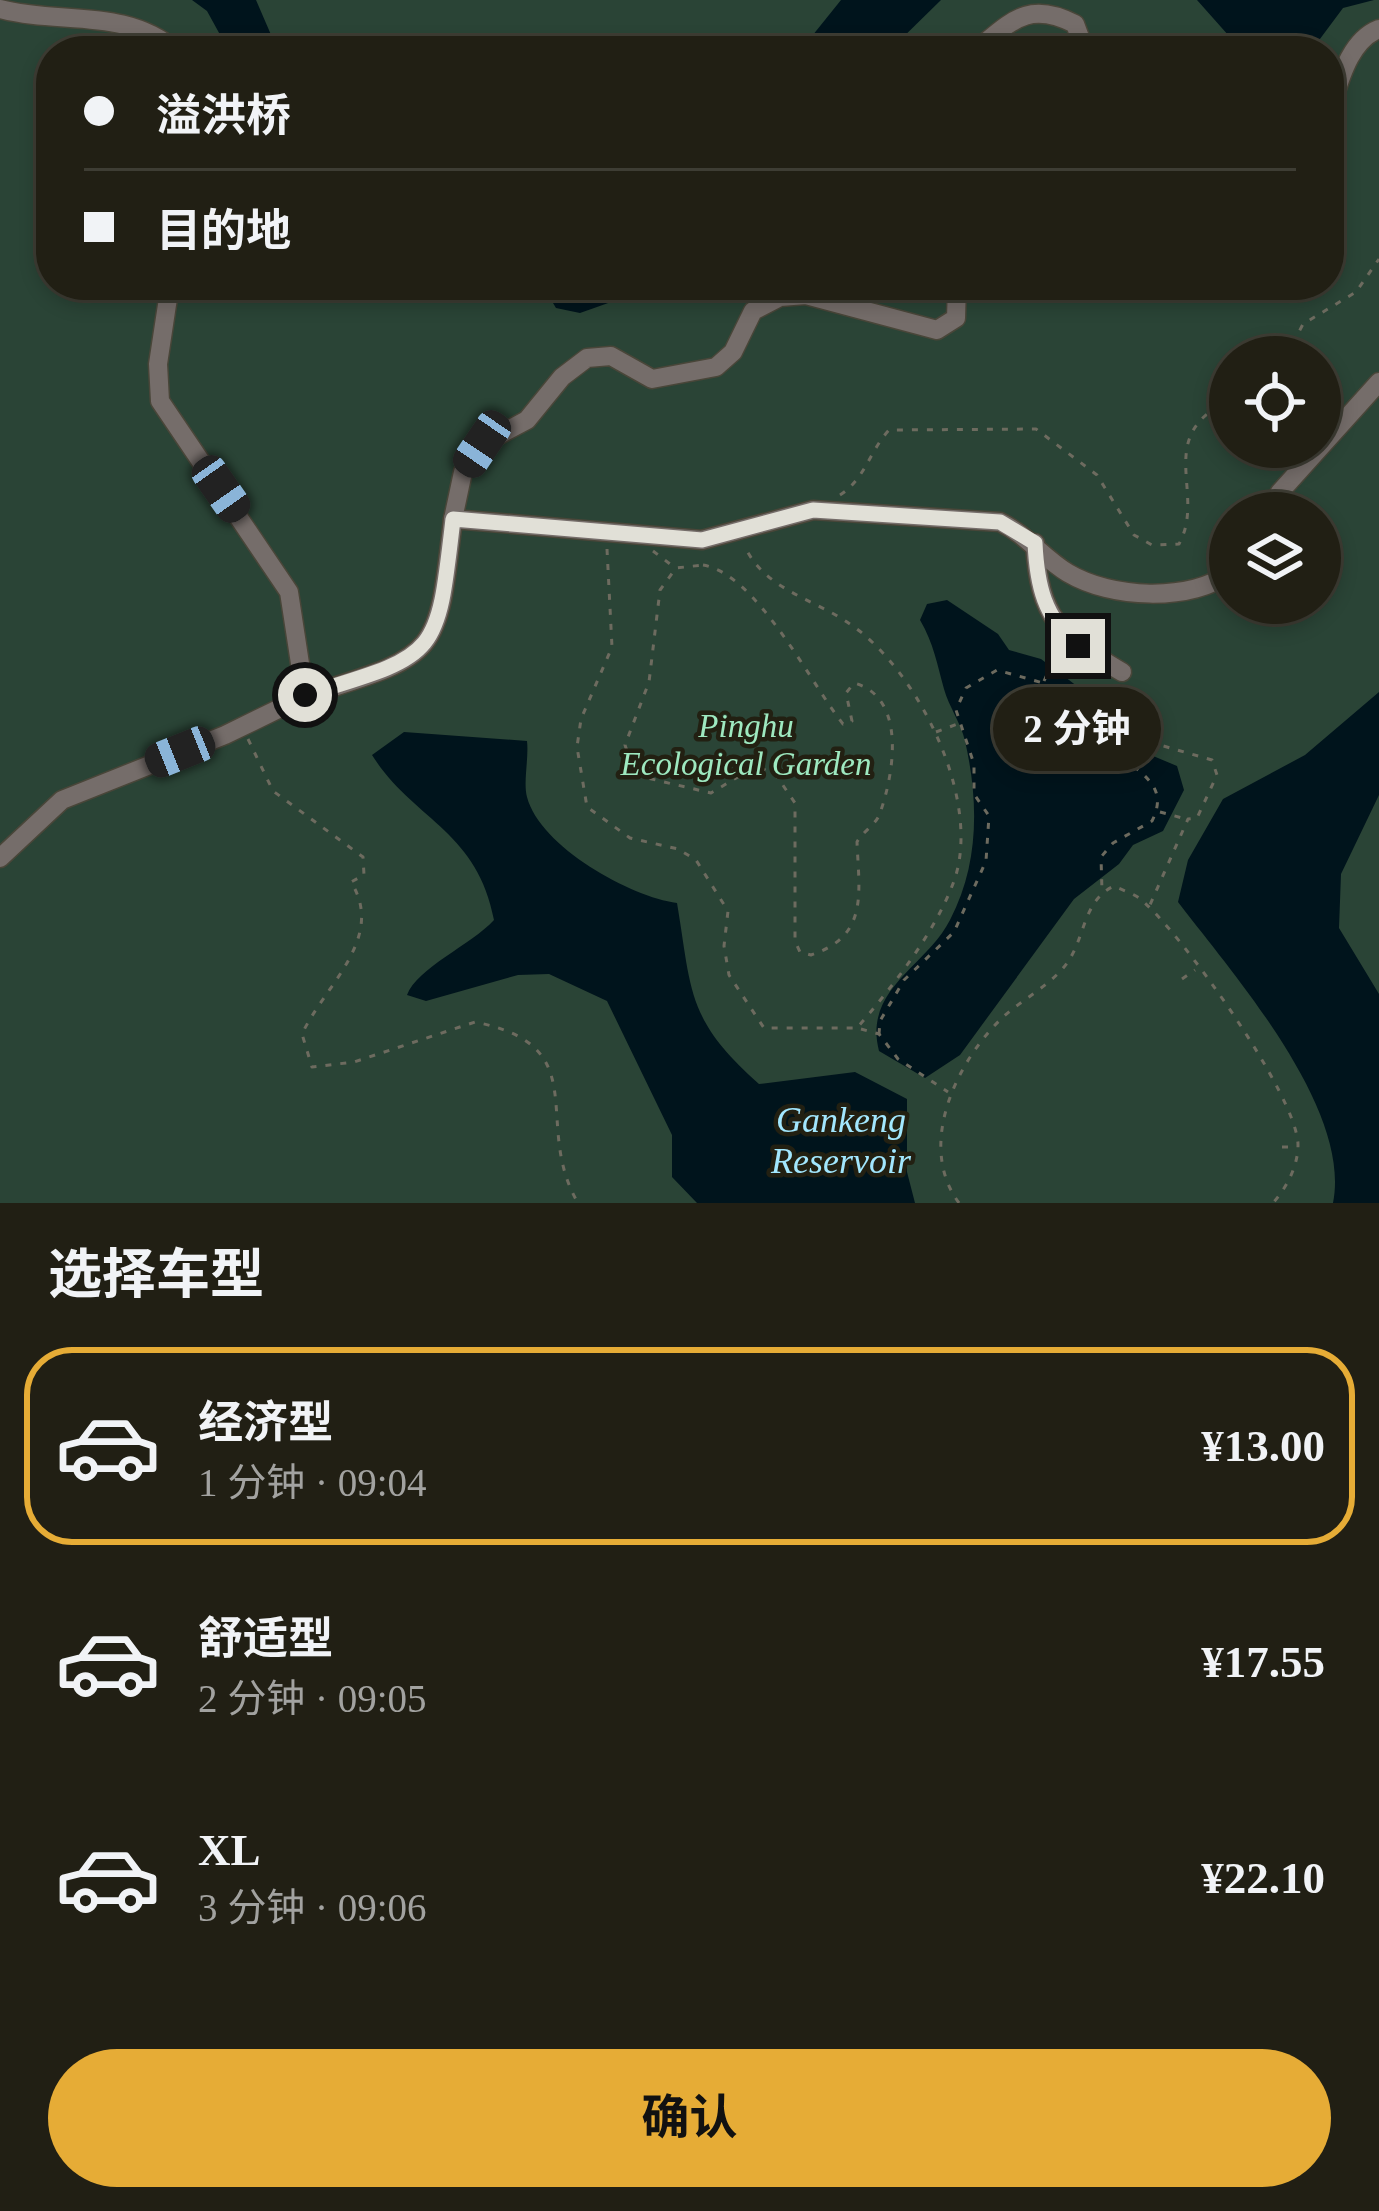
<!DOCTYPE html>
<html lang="zh">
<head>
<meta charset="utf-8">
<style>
  body { margin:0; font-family:"Times New Roman","Noto Sans SC",serif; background:#2d2c22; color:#f1f3f6; height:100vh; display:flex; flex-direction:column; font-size:45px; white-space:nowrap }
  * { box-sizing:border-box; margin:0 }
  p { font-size:39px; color:#a2a2a0 }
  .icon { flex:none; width:66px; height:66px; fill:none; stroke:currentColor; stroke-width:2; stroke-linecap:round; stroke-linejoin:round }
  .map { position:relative; height:1203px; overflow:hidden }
  .side { display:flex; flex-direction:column; background:#211f14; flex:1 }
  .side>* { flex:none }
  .top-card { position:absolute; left:36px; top:36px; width:1308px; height:264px; border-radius:48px; box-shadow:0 6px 18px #0003,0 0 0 3px #3e3d34; display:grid; align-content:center; height:264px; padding:0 48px; background:#211f14 }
  .buttons { position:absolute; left:1209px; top:336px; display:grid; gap:24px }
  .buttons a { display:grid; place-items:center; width:132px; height:132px; border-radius:50%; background:#211f14; box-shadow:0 6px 18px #0003,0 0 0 3px #3e3d34; font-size:60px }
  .end { position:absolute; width:54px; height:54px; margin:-27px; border:15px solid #e1e0d7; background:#111; box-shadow:0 0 0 6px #111 }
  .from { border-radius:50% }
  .bubble { position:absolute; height:84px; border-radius:42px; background:#211f14; box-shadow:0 6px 18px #0003,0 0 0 3px #3e3d34; font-size:39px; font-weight:700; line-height:84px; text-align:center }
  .car { position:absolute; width:36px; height:72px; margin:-36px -18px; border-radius:15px; box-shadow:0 0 9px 3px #0007; background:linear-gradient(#222 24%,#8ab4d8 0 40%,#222 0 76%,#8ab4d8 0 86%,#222 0) }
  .top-card b { display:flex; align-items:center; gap:42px; height:114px; font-size:45px }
  .top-card b+b { border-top:3px solid #3e3d34 }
  .top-card i { width:30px; height:30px; background:#f1f3f6 }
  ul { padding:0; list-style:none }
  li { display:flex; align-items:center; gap:36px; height:198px; margin:0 24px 18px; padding:0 24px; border:6px solid transparent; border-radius:48px }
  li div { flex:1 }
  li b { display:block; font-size:45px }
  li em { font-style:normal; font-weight:700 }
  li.active { border-color:#e6ac36 }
  li>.icon { width:108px; height:108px; stroke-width:1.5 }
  h2 { padding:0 48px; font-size:54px; line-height:144px }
  .action { display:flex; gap:24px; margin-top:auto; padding:24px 48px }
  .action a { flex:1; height:138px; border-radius:72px; background:#e6ac36; color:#111; font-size:48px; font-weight:700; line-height:138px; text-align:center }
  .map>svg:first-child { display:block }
  .green { fill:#2a4436; fill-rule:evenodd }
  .water { fill:#00141c }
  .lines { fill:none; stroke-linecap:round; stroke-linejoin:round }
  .minor-casing { stroke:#494639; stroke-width:21 }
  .path { stroke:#6d6b5f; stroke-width:3; stroke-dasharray:6 9; stroke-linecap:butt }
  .minor { stroke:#756d6a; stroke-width:18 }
  .route { stroke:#e1e0d7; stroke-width:15 }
  .labels { text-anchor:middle; stroke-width:9; stroke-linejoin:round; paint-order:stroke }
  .park-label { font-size:33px; font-style:italic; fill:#9ee9c0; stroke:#222012 }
  .water-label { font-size:36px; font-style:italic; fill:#a2e7fe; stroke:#222012 }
</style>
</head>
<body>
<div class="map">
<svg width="1379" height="1203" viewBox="0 0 1379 1203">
  <rect width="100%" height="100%" fill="#2c291b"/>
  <path class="green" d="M0 0H1379V1203H0ZM51 51H1329V285H51ZM1230 357H1320V447H1230ZM1230 513H1320V603H1230Z"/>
  <g class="water">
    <path d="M192 0H256L278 51H229L207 11Z"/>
    <path d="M841 0H941L889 51H800Z"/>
    <path d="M1197 0H1374L1343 8 1311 51H1230L1229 36Z"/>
    <path d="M548 285H659L580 313 556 308 544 288Z"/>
    <path d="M947 600 998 634 1009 650 1041 659 1069 680 1117 717 1146 753 1177 766 1184 790 1163 831 1133 845 1119 864 1074 899 960 1055 925 1078 879 1051C863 989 926 967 950 920 979 865 979 802 965 741 961 723 949 707 944 689 937 664 934 644 920 620L927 604Z"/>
    <path d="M1379 692V795L1341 874 1339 928 1379 994V1203H1333C1352 1108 1232 973 1178 902L1188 860 1223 799 1305 755Z"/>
    <path d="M404 732 527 741C529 758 523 782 527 797 540 847 631 897 677 903 692 992 686 1019 759 1084L855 1072 907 1099V1172L915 1203H697L672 1177V1135L607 1001 549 974 518 975 426 1001 407 995C417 968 471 945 494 920 477 830 413 820 372 755Z"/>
  </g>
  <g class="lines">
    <g class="minor-casing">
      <g id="minor">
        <path d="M0 9C60 25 125 7 176 51"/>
        <path d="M975 51C1012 21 1028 0 1075 24L1085 51"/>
        <path d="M1329 113C1339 84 1348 41 1379 29"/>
        <path d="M170 285 158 364 160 401 289 592 305 696C439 654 437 659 453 519L702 540 813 510 1000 522C1027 535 1043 558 1068 573 1112 599 1188 602 1230 573"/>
        <path d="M1268 513 1280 492 1379 382"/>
        <path d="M453 519 463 472 482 444 527 420 562 377 587 358 611 356 652 379 716 367 733 352 753 311 780 297 806 295 937 330 956 318 957 285"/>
        <path d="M1035 543C1039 619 1060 635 1122 672"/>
        <path d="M0 858 62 800 225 735 305 696"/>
      </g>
    </g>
    <g class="path">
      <path d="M1286 357 1303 324 1356 292 1379 259"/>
      <path d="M840 495C865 479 869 452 889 430L1036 429 1097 475 1134 535 1152 545 1179 544C1207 493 1152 436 1230 400"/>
      <path d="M607 549 612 647 581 719 577 747 587 807 630 838 678 849 696 860 728 911 724 946 729 975 764 1028H857C893 986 935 933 954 881 983 800 917 667 847 622 811 598 765 589 745 547"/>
      <path d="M653 551 674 567"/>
      <path d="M703 565C757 574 811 684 843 724L852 721 846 693 854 683C907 697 894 774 880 813 876 825 863 831 857 842 859 893 869 936 811 955L800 952 795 941V803L776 775 756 766 711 793 643 777 633 769 625 745 649 682 660 590 676 568Z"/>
      <path d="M1044 681 1060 646"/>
      <path d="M1114 686 1107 698 1134 731 1153 743 1212 760 1217 775 1197 818 1188 819 1149 907"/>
      <path d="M1120 731 1141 768"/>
      <path d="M936 732 960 723"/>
      <path d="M248 739 273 791 363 857 364 875 351 882C386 938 325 985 302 1034L312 1067 354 1062 475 1022C597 1046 531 1123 578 1203"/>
      <path d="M1160 812 1186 819"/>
      <path d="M1182 979 1195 970"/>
      <path d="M861 1029 879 1034 898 1059 948 1092"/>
      <path d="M879 1034 880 1021 904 980 954 932 986 861 989 816 974 794V764L956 710 966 688 997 670 1043 683 1067 724 1117 730V749C1136 774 1171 783 1152 821L1113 843 1101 857 1102 891"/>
      <path d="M1282 1147H1296"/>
      <path d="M959 1203C916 1145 957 1061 1002 1018 1023 998 1058 982 1072 955 1085 931 1086 899 1114 886 1122 890 1132 893 1139 898 1178 928 1298 1096 1298 1145 1298 1166 1287 1187 1273 1203"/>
    </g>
    <use href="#minor" class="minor"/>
  </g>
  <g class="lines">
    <path class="route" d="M305 695C439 654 437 659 453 519L702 540 813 510 1000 522 1035 543C1037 585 1044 618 1078 646"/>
  </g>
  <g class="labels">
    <g class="park-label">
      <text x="746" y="737">Pinghu<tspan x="746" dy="38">Ecological Garden</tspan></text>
    </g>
    <g class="water-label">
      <text x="841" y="1132">Gankeng<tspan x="841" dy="41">Reservoir</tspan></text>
    </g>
  </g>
</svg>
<div class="buttons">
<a><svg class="icon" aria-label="locate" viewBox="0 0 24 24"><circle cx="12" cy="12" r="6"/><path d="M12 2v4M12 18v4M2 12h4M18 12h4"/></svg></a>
<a><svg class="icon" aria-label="layers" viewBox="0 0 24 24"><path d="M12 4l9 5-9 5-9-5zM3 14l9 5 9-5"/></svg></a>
</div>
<i class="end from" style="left:305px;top:695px"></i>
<i class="end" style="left:1078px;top:646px"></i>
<div class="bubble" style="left:993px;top:687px;width:168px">2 分钟</div>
<i class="car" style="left:482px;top:444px;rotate:214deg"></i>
<i class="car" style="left:221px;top:489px;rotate:145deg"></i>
<i class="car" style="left:180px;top:752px;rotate:248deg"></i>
<div class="top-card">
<b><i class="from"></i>溢洪桥</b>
<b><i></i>目的地</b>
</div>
</div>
<section class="side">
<h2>选择车型</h2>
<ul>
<li class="active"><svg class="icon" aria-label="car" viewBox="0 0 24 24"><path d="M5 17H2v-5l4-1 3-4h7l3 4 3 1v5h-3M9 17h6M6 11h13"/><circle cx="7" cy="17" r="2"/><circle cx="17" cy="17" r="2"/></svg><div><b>经济型</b><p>1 分钟 · 09:04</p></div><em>¥13.00</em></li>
<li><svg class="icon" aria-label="car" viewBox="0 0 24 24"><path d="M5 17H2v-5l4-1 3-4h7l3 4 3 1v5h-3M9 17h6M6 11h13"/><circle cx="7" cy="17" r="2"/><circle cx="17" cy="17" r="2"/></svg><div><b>舒适型</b><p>2 分钟 · 09:05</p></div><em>¥17.55</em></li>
<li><svg class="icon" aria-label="car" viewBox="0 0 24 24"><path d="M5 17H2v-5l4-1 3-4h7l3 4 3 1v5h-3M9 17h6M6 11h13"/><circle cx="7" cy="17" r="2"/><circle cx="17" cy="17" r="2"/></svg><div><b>XL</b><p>3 分钟 · 09:06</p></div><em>¥22.10</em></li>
</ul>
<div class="action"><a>确认</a></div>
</section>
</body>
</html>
